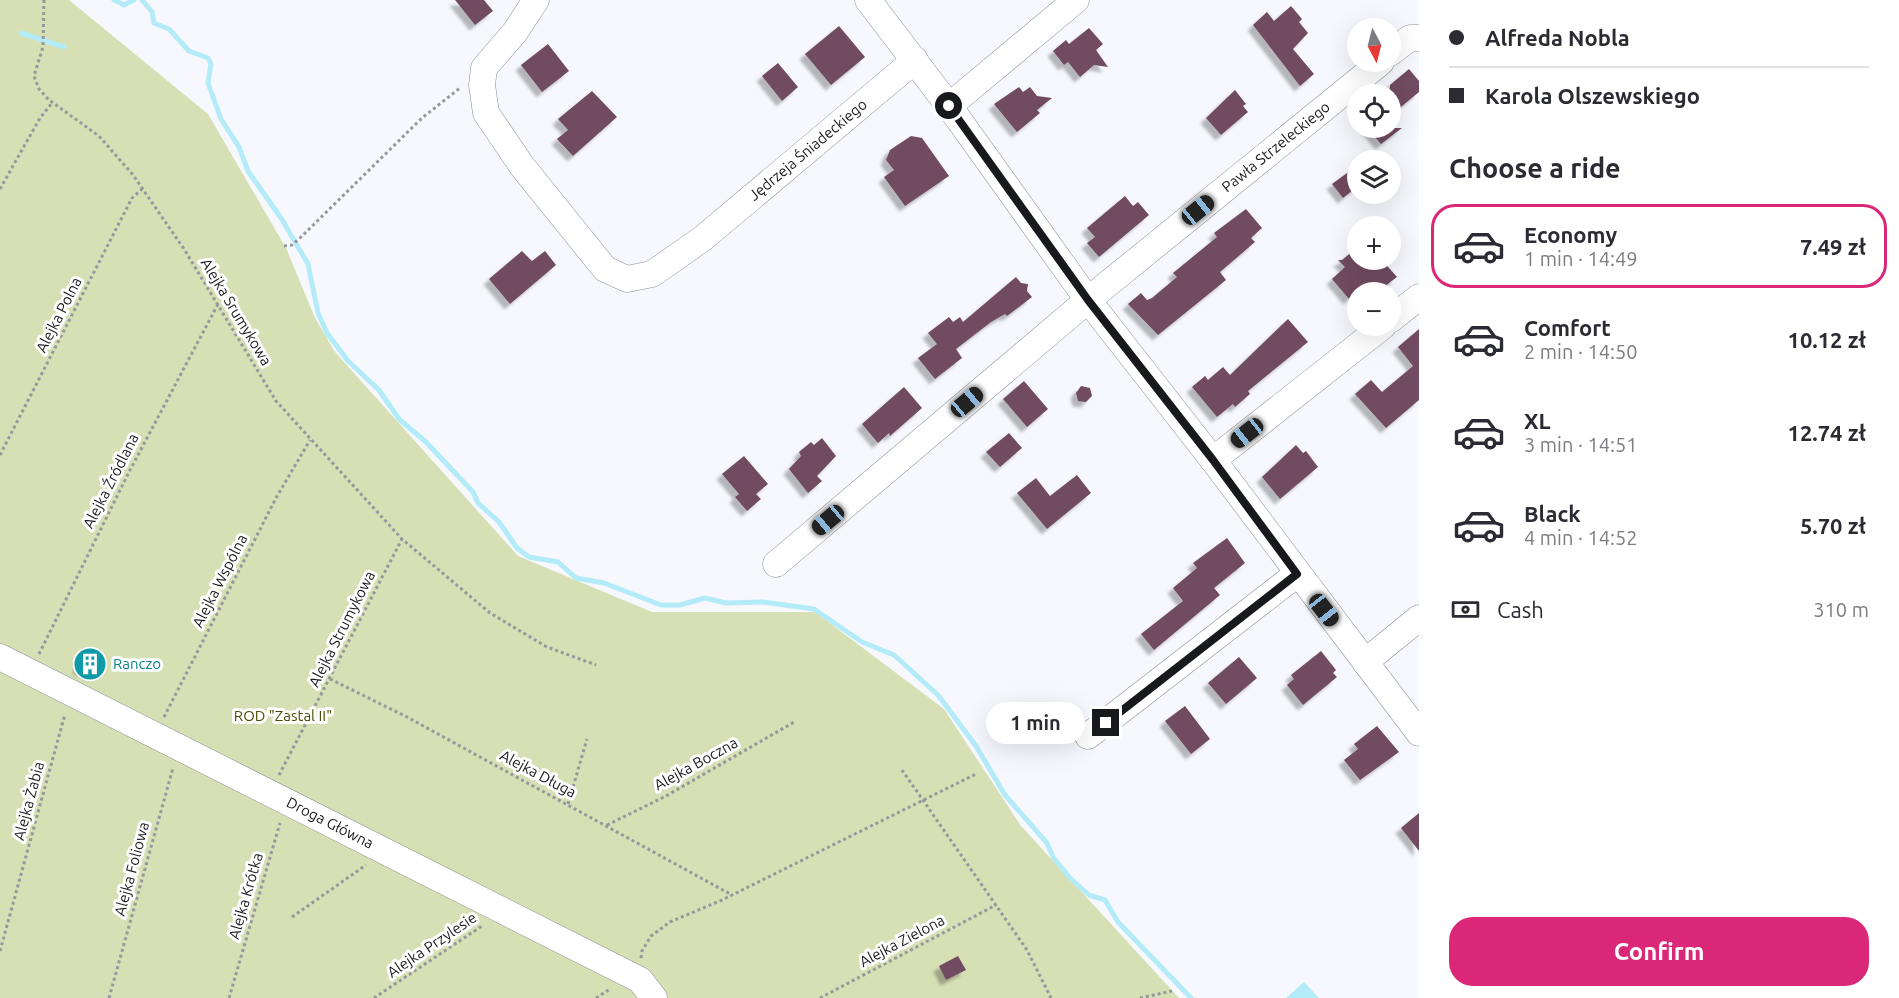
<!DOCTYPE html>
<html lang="en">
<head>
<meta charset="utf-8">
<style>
  body { margin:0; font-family:Ubuntu,sans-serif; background:#f7f7f7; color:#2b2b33; height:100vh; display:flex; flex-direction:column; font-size:22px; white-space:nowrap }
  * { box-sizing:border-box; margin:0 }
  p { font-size:20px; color:#7c7c81 }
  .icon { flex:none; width:33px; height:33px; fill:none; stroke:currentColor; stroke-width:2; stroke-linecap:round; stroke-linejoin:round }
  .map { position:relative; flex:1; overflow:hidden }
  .sheet { display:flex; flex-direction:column; background:#fff; width:480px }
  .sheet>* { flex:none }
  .hud { display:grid; align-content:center; height:132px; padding:0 30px; background:#fff }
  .needle { width:39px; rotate:173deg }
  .tools { position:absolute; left:1347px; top:18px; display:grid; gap:12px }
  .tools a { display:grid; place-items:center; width:54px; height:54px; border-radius:50%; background:#fff; box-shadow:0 6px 24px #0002; font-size:30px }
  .end { position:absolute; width:27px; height:27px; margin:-14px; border:8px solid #18191d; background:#fff; box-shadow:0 0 0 3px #fff }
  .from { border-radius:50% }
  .bubble { position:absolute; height:42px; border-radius:21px; background:#fff; box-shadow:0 6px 24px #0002; font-size:20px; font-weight:600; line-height:42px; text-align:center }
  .car { position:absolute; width:18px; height:36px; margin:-18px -9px; border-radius:8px; box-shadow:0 0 4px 2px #0007; background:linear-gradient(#222 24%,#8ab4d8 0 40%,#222 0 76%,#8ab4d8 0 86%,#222 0) }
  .hud b { display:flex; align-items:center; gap:21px; height:57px; font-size:22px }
  .hud b+b { border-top:2px solid #e1e1e2 }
  .hud i { width:15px; height:15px; background:#2b2b33 }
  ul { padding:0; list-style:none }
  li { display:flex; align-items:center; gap:18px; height:84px; margin:0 12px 9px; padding:0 18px; border:3px solid transparent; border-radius:24px }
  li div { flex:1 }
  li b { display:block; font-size:22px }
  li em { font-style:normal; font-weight:600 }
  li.current { border-color:#db2777 }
  li>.icon { width:54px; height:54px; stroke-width:1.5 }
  h2 { padding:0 30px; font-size:27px; line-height:72px }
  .pay { display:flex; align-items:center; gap:15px; height:66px; padding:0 30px; font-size:22px }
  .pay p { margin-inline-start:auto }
  .action { display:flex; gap:12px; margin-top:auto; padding:12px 30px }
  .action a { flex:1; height:69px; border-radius:24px; background:#db2777; color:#fff; font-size:24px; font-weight:600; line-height:69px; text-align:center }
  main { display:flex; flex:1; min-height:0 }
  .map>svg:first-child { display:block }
  .green { fill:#d7dfb4 }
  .water { fill:#b3ebf9 }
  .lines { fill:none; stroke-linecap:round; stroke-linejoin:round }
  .stream { stroke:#b3ebf9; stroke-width:5 }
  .building { fill:#714b60; filter:url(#shadow) }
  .minor-casing { stroke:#8d9099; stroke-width:27 }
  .path { stroke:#96989d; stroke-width:3; stroke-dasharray:3 3; stroke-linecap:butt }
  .minor { stroke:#fff; stroke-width:26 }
  .route { stroke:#18191d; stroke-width:8 }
  .labels { text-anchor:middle; stroke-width:6; stroke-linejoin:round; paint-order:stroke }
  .street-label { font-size:15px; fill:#18191d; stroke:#fff }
  .culture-label { font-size:15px; fill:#0d838f; stroke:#fff; text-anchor:start }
  .park-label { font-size:15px; fill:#494f06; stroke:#fff }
</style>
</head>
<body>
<main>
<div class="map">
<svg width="1419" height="998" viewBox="0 0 1419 998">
  <defs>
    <filter id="shadow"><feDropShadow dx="-5.5" dy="5.5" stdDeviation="1.5" flood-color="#0004"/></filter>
  </defs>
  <rect width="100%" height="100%" fill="#f6f8fe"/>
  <path class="green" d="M0 0H69L208 114 286 248 315 318 335 352 518 556 652 612H815L944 709 1021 826 1179 998H0Z"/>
  <path class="water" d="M1304 982 1319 998H1286Z"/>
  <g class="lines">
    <g class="stream">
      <path d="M114 0 124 5 134 0"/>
      <path d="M142 0 152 12 154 23 169 29 189 51 208 58 211 64 208 83 221 119 239 147 248 171 281 218 308 264 318 313 327 333 348 361 379 390 399 419 426 442 473 492 478 503 499 522 517 548 529 557 558 562 576 578 604 583 661 605H680L705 598 726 603 763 602 814 609 862 642 894 655 938 695 976 746 1005 795 1047 843 1053 857 1070 878 1089 895 1105 900 1118 922 1191 998"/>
      <path d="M21 33 64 47"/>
    </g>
  </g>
  <g class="building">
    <path d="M455 0H484L493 11 475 25Z"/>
    <path d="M1291 6 1302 19 1299 22 1308 33 1293 49 1314 74 1300 86 1253 25 1267 12 1274 21Z"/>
    <path d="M839 26 865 57 831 85 805 54Z"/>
    <path d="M1089 28 1103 44 1096 50 1108 67 1094 65 1080 77 1068 62 1064 65 1053 51 1066 40 1069 44Z"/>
    <path d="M548 44 569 71 542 92 521 65Z"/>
    <path d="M778 63 798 87 782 101 762 76Z"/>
    <path d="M1409 69 1419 81V92L1390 116V85Z"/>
    <path d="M1019 87 1023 92 1030 87 1037 96 1052 98 1037 110 1040 113 1017 132 994 104Z"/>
    <path d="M1235 90 1246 104 1243 106 1248 112 1221 135 1206 118Z"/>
    <path d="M592 91 617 117 573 156 557 139 568 130 558 119Z"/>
    <path d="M1367 128H1402L1381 144Z"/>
    <path d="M911 136 922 138 949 176 905 206 884 177 894 170 886 160 890 150Z"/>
    <path d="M1358 165V186L1343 198 1332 184Z"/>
    <path d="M1125 196 1133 206 1138 202 1149 215 1099 257 1087 243 1095 237 1087 228Z"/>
    <path d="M1246 209 1262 228 1251 238 1255 242 1220 272 1226 280 1158 335 1128 304 1141 293 1147 300 1152 298 1177 277 1173 273 1217 237 1214 233Z"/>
    <path d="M1358 247V260H1382L1397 277 1377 292H1356L1349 299 1332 279 1345 267 1338 260H1342Z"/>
    <path d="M522 251 532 261 545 251 556 265 510 304 489 279Z"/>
    <path d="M1016 277 1021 283 1028 284 1027 291 1032 297 1007 316 1005 314 991 322 956 349 962 358 935 379 918 358 937 344 928 333 949 317 953 322 960 317 963 322Z"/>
    <path d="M1288 319 1308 342 1248 391 1250 394 1235 407 1233 404 1217 417 1192 387 1205 376 1208 380 1223 367 1230 375Z"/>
    <path d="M1419 329V400L1386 428 1355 394 1371 380 1382 392 1413 366 1398 347Z"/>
    <path d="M1024 381 1048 409 1027 427 1003 399Z"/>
    <path d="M1081 386 1090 388 1092 396 1086 402 1078 401 1076 393Z"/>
    <path d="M904 387 922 408 890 436 889 433 878 443 862 424Z"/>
    <path d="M1009 433 1022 448 1000 467 986 452Z"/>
    <path d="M822 438 836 456 817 476 822 481 808 493 789 469 801 456 799 452 811 442 814 445Z"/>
    <path d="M1296 445 1303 453 1306 451 1318 467 1280 499 1262 477Z"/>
    <path d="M744 456 768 484 756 494 761 499 747 511 735 497 739 494 722 474Z"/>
    <path d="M1077 475 1091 493 1047 529 1017 493 1036 478 1050 496Z"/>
    <path d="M1227 538 1245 563 1214 588 1220 595 1154 650 1141 634 1183 601 1173 588 1197 568 1193 563Z"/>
    <path d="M1321 651 1336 670 1333 673 1337 677 1303 705 1287 685 1294 679 1291 675Z"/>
    <path d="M87 652 101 660 93 675 78 668Z"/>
    <path d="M1239 657 1257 678 1226 704 1208 683Z"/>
    <path d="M1185 706 1210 739 1191 754 1165 721Z"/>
    <path d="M1377 726 1399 752 1360 780 1344 760 1358 749 1354 744Z"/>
    <path d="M1419 813V851L1401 828Z"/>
    <path d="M958 956 966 970 946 980 939 966Z"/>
  </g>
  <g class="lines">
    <g class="minor-casing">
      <g id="minor">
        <path d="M536 0 515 32 484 68 482 85 486 113 522 166 605 269 627 279 652 274 702 239 915 60"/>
        <path d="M868 0 949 106 1088 300 1213 460 1419 733"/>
        <path d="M1390 53 1410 38H1419"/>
        <path d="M949 106 1076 0"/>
        <path d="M1390 320 1419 297"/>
        <path d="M1213 460 1383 326"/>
        <path d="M776 564 1088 300 1381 62"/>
        <path d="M0 657 640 980 654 998"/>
        <path d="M1365 662 1419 618"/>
        <path d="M1088 736 1297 574"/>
      </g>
    </g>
    <g class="path">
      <path d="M44 0 43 47 34 76 39 89 49 100 99 136 133 175 184 249 276 401 402 539 490 613 547 647 596 665"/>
      <path d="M0 189 40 118 52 103"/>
      <path d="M284 246 292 245 301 237 422 118 460 88"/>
      <path d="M0 455 132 198 142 189"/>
      <path d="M39 654 129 472 218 304"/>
      <path d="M330 679 407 717 732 895"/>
      <path d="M164 717 276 498 310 440"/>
      <path d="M902 770 1027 950 1051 998"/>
      <path d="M279 775 402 539"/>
      <path d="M568 804 587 739"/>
      <path d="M607 825 666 796 796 721"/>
      <path d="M292 917 366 865"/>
      <path d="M0 951 65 714"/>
      <path d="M641 958 642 951 651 936 670 922 722 900 976 774"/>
      <path d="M109 998 173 768"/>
      <path d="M229 998 280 823"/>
      <path d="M374 998 482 926"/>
      <path d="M596 998 610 989"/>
      <path d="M820 998 996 905"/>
      <path d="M1140 998 1172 991"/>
    </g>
    <use href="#minor" class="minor"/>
  </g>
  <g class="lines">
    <path class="route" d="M949 106 1088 300 1213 460 1297 574 1106 723"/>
  </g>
  <defs>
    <g id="building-disc" transform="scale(1.725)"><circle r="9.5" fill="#0f9aa8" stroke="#fff"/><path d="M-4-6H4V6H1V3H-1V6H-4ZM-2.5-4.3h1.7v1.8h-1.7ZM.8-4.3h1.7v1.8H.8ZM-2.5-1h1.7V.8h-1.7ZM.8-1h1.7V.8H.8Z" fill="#fff"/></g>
  </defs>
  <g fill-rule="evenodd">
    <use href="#building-disc" x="90" y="664"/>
  </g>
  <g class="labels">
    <g class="street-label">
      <text transform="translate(1276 147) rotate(-39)" y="5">Pawła Strzeleckiego</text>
      <text transform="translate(808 150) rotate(-40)" y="5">Jędrzeja Śniadeckiego</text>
      <text transform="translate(236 312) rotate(59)" y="5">Alejka Srumykowa</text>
      <text transform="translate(59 315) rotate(-63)" y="5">Alejka Polna</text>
      <text transform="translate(111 481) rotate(-63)" y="5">Alejka Źródlana</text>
      <text transform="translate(220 581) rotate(-63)" y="5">Alejka Wspólna</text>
      <text transform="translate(342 629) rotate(-63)" y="5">Alejka Strumykowa</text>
      <text transform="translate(696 764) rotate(-29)" y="5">Alejka Boczna</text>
      <text transform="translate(538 774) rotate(28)" y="5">Alejka Długa</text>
      <text transform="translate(29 801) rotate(-75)" y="5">Alejka Żabia</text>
      <text transform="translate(330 823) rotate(27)" y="5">Droga Główna</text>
      <text transform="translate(132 869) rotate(-75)" y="5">Alejka Foliowa</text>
      <text transform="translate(246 896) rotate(-74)" y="5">Alejka Krótka</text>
      <text transform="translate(902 941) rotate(-28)" y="5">Alejka Zielona</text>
      <text transform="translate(432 945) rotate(-34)" y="5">Alejka Przylesie</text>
    </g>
    <g class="culture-label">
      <text x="113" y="669">Ranczo</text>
    </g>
    <g class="park-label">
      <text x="283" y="721">ROD "Zastal II"</text>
    </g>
  </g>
</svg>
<div class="tools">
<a><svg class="needle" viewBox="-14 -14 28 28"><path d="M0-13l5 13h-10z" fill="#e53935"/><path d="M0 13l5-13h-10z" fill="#7c7c81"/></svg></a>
<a><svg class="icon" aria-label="locate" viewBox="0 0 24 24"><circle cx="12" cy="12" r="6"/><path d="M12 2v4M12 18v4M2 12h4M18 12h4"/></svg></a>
<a><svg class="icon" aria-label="layers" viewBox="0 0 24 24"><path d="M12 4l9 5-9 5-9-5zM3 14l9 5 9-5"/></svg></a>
<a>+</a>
<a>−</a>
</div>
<i class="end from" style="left:949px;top:106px"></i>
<i class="end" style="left:1106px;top:723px"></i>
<div class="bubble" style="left:986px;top:702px;width:99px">1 min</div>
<i class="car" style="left:1198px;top:210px;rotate:51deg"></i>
<i class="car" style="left:967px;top:402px;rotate:50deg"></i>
<i class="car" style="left:1247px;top:433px;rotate:232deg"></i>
<i class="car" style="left:828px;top:520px;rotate:230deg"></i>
<i class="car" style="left:1324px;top:610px;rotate:142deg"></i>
</div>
<section class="sheet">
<div class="hud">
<b><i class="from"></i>Alfreda Nobla</b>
<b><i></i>Karola Olszewskiego</b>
</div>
<h2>Choose a ride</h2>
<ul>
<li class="current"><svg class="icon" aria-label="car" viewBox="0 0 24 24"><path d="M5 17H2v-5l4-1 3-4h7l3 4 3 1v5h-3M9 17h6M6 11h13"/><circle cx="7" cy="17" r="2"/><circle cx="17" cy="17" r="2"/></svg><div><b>Economy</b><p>1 min · 14:49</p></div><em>7.49 zł</em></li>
<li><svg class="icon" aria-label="car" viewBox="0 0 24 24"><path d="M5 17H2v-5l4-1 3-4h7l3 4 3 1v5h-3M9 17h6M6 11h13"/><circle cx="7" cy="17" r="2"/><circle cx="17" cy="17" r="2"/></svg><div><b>Comfort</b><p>2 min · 14:50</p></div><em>10.12 zł</em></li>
<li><svg class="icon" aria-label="car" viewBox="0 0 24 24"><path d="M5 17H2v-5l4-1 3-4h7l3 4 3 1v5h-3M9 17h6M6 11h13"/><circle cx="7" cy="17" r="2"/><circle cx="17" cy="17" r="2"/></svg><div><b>XL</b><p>3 min · 14:51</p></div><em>12.74 zł</em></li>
<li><svg class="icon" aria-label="car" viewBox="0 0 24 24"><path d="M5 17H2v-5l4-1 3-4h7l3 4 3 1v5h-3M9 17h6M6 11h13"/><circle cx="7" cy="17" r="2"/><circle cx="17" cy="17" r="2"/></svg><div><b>Black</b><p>4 min · 14:52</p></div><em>5.70 zł</em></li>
</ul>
<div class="pay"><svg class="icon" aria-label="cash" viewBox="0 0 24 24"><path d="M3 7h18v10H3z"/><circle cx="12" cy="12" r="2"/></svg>Cash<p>310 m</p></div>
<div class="action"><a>Confirm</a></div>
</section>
</main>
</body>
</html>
